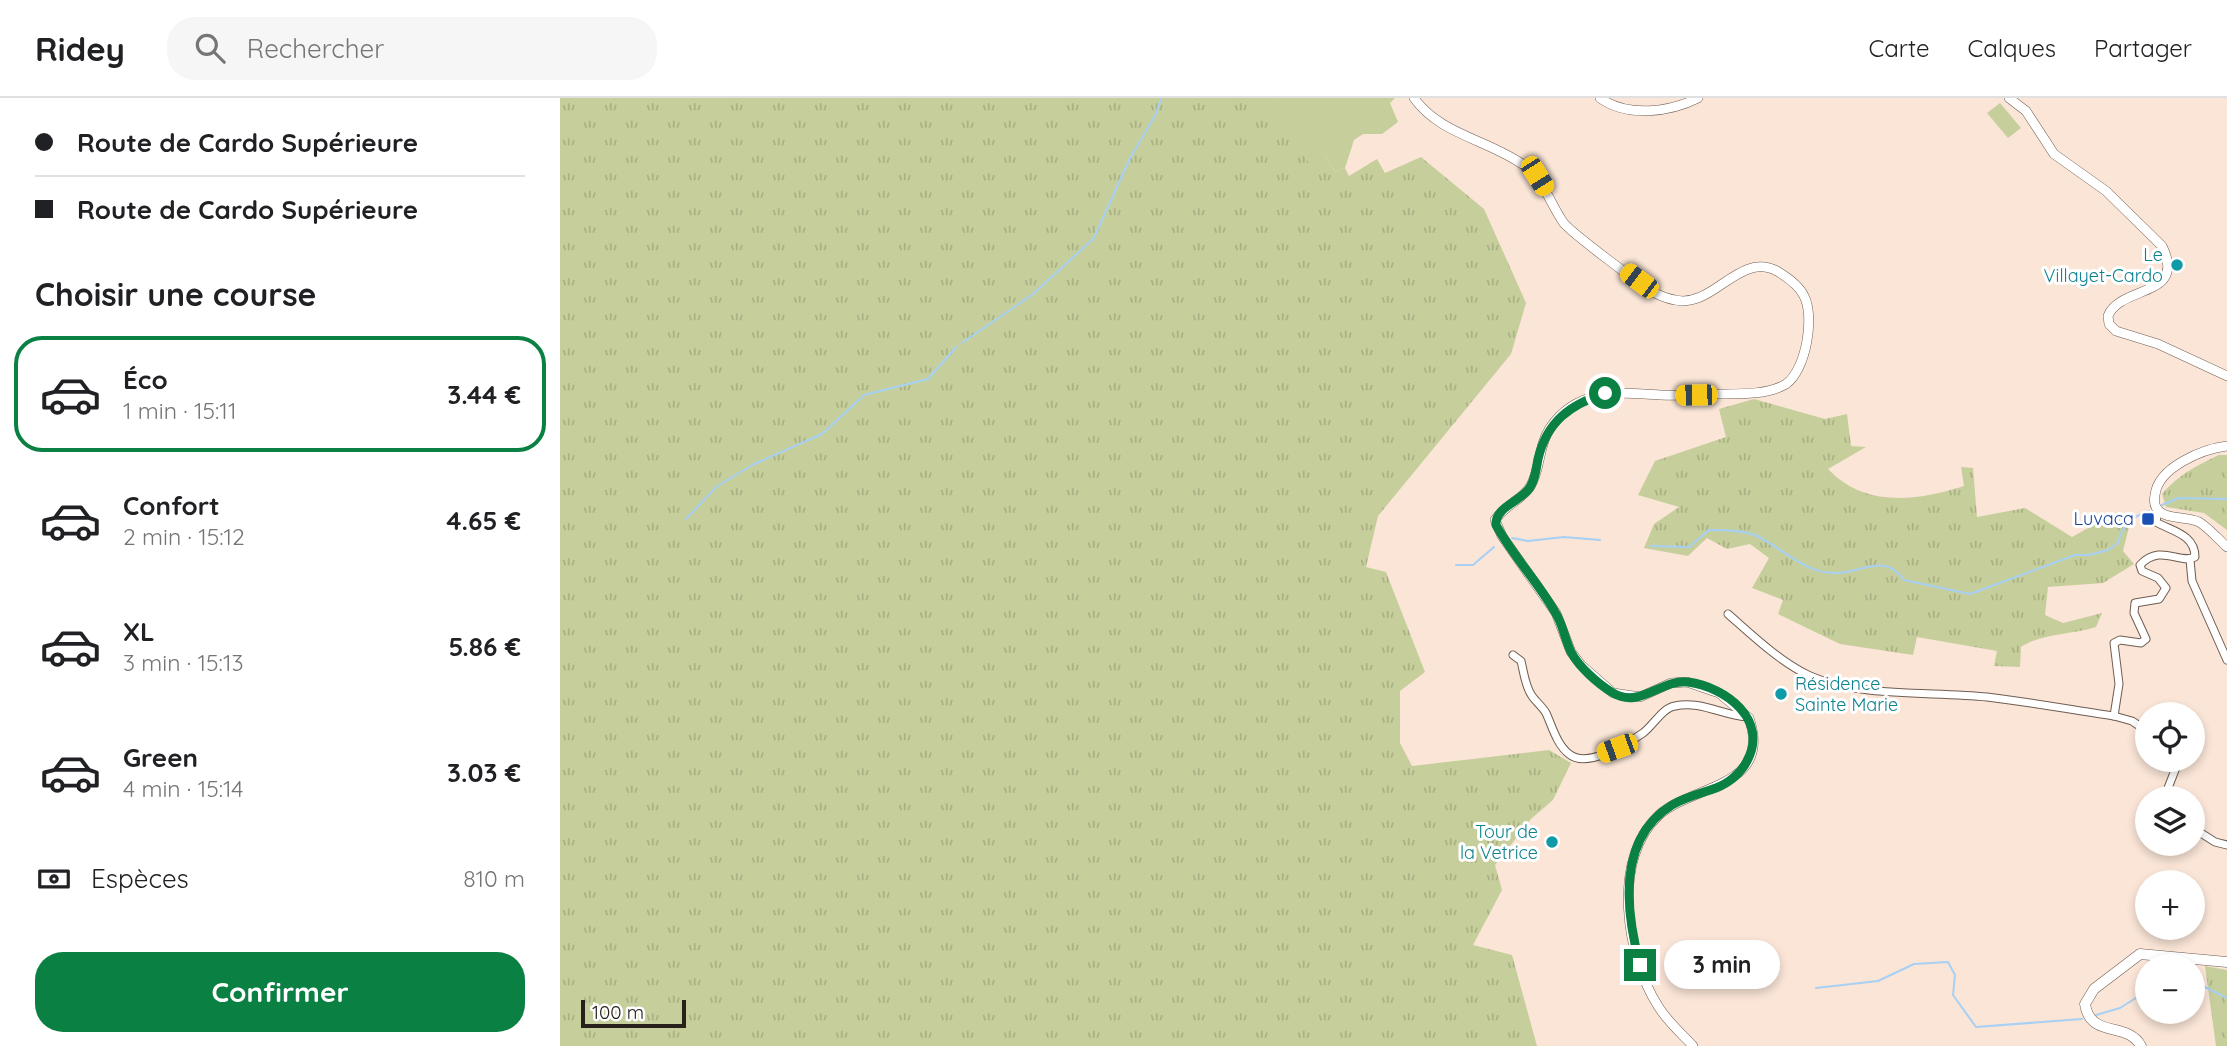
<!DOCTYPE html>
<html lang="fr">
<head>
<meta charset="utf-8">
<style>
  body { margin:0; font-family:Quicksand,sans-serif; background:#f6f6f6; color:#202124; height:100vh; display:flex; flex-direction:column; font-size:26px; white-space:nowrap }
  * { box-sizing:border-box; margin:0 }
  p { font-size:23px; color:#757577 }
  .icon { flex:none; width:38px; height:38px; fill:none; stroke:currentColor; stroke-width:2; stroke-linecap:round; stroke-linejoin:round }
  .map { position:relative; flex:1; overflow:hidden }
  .side { display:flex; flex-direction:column; background:#fff; width:560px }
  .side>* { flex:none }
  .guide { display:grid; align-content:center; height:154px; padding:0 35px; background:#fff }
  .tools { position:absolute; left:1575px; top:604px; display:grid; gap:14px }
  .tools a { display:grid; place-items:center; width:70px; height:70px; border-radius:50%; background:#fff; box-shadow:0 4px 10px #0003; font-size:35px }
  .scale { position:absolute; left:21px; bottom:18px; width:105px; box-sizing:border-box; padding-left:7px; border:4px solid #28201b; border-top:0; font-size:19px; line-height:24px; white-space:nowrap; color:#28201b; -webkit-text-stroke:5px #fff; paint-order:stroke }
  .end { position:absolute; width:32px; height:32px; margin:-16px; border:9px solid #0b8043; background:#fff; box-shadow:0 0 0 4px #fff }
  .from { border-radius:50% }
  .bubble { position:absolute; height:49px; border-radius:24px; background:#fff; box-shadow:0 4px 10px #0003; font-size:23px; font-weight:700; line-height:49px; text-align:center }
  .car { position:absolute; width:21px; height:42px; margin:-21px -10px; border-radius:9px; box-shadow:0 0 5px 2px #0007; background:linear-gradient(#f5c518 24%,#345 0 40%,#f5c518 0 76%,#345 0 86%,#f5c518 0) }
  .guide b { display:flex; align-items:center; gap:24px; height:66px; font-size:26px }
  .guide b+b { border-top:2px solid #e0e0e0 }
  .guide i { width:18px; height:18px; background:#202124 }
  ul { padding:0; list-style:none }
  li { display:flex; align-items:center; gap:21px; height:116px; margin:0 14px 10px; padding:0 21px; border:4px solid transparent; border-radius:28px }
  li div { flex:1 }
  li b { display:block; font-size:26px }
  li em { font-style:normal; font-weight:700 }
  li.current { border-color:#0b8043 }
  li>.icon { width:63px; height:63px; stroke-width:1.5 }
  h2 { padding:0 35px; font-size:32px; line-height:84px }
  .pay { display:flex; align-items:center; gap:18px; height:77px; padding:0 35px; font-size:26px }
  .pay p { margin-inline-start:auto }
  .action { display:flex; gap:14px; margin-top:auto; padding:14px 35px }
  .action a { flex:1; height:80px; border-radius:28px; background:#0b8043; color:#fff; font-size:28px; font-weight:700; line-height:80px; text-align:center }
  header { display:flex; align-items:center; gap:42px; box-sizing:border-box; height:98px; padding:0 35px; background:#fff; border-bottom:2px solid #e0e0e0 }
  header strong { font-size:33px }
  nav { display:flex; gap:38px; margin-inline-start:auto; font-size:24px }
  .search { width:490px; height:63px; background:#f6f6f6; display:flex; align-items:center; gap:18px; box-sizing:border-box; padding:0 24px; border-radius:28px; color:#757577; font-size:26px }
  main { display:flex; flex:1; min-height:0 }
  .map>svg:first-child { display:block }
  .grass { fill:url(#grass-tufts) }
  .garden { fill:#c6cf9b }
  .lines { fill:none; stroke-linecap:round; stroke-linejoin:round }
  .stream { stroke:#a7d0f4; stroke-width:2 }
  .minor-casing { stroke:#6f5d51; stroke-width:9 }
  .tertiary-casing { stroke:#6f5d51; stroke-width:10 }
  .secondary-casing { stroke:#6f5d51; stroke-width:11 }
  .minor { stroke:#fff; stroke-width:7 }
  .tertiary { stroke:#fff; stroke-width:9 }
  .secondary { stroke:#fff; stroke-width:10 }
  .route { stroke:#0b8043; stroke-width:9 }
  .culture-dot { fill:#0f9aa8; stroke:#fff; stroke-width:2.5 }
  .transit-dot { fill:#1a4fb4; stroke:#fff; stroke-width:2.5 }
  .labels { text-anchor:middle; stroke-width:6; stroke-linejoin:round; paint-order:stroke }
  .culture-label { font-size:18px; fill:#0d838f; stroke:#fff; text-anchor:end }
  .transit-label { font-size:18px; fill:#164399; stroke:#fff; text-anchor:end }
</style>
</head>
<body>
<header>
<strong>Ridey</strong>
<div class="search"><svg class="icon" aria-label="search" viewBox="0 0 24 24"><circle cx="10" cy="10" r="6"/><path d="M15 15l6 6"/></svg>Rechercher</div>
<nav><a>Carte</a><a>Calques</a><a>Partager</a></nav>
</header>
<main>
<section class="side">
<div class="guide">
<b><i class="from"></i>Route de Cardo Supérieure</b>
<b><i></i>Route de Cardo Supérieure</b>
</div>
<h2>Choisir une course</h2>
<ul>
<li class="current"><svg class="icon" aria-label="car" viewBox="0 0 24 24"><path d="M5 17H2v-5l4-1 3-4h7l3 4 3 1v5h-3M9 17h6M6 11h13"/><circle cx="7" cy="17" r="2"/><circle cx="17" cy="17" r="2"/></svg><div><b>Éco</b><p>1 min · 15:11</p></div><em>3.44 €</em></li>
<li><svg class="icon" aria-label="car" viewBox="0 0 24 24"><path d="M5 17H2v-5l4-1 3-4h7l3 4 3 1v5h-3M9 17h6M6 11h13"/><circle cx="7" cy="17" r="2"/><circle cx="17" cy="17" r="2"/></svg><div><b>Confort</b><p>2 min · 15:12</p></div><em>4.65 €</em></li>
<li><svg class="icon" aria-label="car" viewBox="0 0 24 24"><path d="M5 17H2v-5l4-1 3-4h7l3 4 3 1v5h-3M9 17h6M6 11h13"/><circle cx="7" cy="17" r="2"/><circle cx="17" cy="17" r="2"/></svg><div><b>XL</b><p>3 min · 15:13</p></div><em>5.86 €</em></li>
<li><svg class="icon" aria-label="car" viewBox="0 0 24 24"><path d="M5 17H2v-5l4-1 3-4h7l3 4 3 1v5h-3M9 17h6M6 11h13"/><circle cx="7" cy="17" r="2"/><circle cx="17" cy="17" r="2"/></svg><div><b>Green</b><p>4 min · 15:14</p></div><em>3.03 €</em></li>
</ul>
<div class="pay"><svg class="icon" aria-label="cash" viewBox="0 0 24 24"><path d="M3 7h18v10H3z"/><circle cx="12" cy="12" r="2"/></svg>Espèces<p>810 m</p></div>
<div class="action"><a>Confirmer</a></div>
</section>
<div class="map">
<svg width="1667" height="948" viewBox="0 0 1667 948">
  <defs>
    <pattern id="grass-tufts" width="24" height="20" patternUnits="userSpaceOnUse" patternTransform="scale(1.75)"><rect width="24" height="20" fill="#c6cf9b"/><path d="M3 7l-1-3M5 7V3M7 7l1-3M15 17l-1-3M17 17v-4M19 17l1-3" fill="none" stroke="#aab185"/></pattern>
  </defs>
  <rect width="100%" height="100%" fill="#fae5d7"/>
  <g class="grass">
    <path d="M0 0H710L717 2 764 57 775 74 785 70 789 78 817 61 825 75 861 59 924 111 966 205 951 256 818 418 806 469 826 474 865 574 840 593V645L852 668 989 652 1011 665 993 702 971 721 935 767 942 792 913 847 952 857 977 948H0Z"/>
    <path d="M1194 301 1265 321 1287 316 1291 348 1306 349 1268 371C1305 410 1357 403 1404 388L1401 369 1413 370 1417 419 1465 410 1512 439 1557 414 1570 425 1563 453 1574 466 1543 485 1488 489 1485 517 1503 525 1542 515 1536 529C1511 537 1482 535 1461 549L1460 569 1434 568 1437 553 1357 539 1353 557 1280 546 1218 516 1223 502 1192 490 1209 460 1190 446 1167 451 1147 440 1128 458 1084 450 1094 426 1119 409 1078 397 1095 363 1166 339 1159 311Z"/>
    <path d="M1659 357H1667V432L1644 415 1606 409 1602 396C1618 377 1637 367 1659 357Z"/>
    <path d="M1645 868 1667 872V948H1656Z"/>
  </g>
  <g class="garden">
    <path d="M710 0H835L830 5 838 24 822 36H803L794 42 785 70 775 74 764 57 750 66 715 23 717 2Z"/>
    <path d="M1440 5 1461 30 1448 40 1427 15Z"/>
  </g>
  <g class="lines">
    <g class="stream">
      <path d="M402 245 473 196 534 140 569 62 596 16 601 0"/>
      <path d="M1602 407 1618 400 1667 401"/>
      <path d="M126 421 156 389 194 366 262 336 304 297 368 281 397 248"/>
      <path d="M952 440 968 443 1004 439 1040 442"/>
      <path d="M1091 448 1129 449 1149 432C1163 432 1184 432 1197 438 1227 453 1250 481 1286 474 1310 470 1327 458 1344 482L1410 496 1515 457H1529L1548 452 1558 445C1563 425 1570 420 1589 413"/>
      <path d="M896 467H913L934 449"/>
      <path d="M1633 883 1667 900"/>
      <path d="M1256 890 1318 883 1354 866 1388 864 1395 877 1393 897 1416 929 1522 921"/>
      <path d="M1536 917 1560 910 1587 893"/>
    </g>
    <g class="minor-casing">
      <g id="minor">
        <path d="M1630 462 1632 483 1667 562"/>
        <path d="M1168 516C1192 537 1219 563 1248 577 1298 600 1373 593 1427 599 1470 604 1512 612 1554 618L1572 623 1587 633"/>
        <path d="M953 557 961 563C964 575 965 588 972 598 976 604 982 608 986 615 992 628 997 647 1009 656 1027 671 1067 646 1083 635 1093 628 1102 610 1115 608 1140 602 1164 618 1188 619"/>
        <path d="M1554 618 1559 586 1554 545 1560 542 1581 545 1586 541 1574 515 1575 505 1599 501 1606 490 1598 480 1582 473 1580 467C1601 445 1619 467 1635 459 1635 436 1611 433 1596 424L1598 413"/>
        <path d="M1608 700V690L1619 662"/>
        <path d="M1633 730 1655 744 1667 747"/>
      </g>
    </g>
    <g class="tertiary-casing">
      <g id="tertiary">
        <path d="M854 0C880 37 930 42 965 68 984 83 990 105 1003 124 1010 134 1082 188 1095 195 1101 198 1109 201 1115 202 1153 211 1179 153 1217 173 1227 179 1239 187 1244 198 1255 219 1246 272 1226 286 1208 297 1179 296 1158 296 1139 297 1119 298 1100 297 1059 294 1017 290 990 330 978 348 981 371 970 389 961 402 944 408 935 422L942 438 996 515 1011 554 1021 567 1053 595 1080 599 1111 585 1127 584 1159 595 1189 620C1213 690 1134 686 1099 717 1051 761 1066 858 1098 908 1107 923 1121 935 1133 948"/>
        <path d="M1040 0C1068 20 1110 14 1138 0"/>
        <path d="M1449 0 1466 13 1494 56 1546 93 1602 148C1628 200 1560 187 1548 218L1549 226 1556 233 1598 246 1667 278"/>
        <path d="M1667 348C1643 351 1598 369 1595 397 1594 402 1594 408 1598 412 1607 422 1627 418 1639 424 1649 430 1658 441 1667 449"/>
      </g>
    </g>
    <g class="secondary-casing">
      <path id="secondary" d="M1581 948C1568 923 1530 941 1525 906L1534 891 1580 856 1667 864"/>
    </g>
    <use href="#minor" class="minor"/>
    <use href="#tertiary" class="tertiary"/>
    <use href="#secondary" class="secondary"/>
  </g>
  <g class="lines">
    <path class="route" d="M1045 295C1010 307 987 323 978 361 976 371 975 384 968 392 958 404 935 410 936 427 953 458 978 484 995 514 1003 526 1005 542 1011 554 1019 569 1038 586 1053 595 1080 611 1101 581 1128 584 1166 589 1209 622 1187 663 1181 675 1169 685 1156 690 1142 695 1125 699 1112 707 1056 741 1066 815 1080 867"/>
  </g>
  <g class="culture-dot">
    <circle cx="1617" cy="167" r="7"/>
    <circle cx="1221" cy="596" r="7"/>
    <circle cx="992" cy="744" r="7"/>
  </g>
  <rect class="transit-dot" x="1581" y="414" width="14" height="14" rx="3.5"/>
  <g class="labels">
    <g class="culture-label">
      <text x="1603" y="163">Le<tspan x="1603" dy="21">Villayet-Cardo</tspan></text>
      <text x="1235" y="592" text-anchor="start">Résidence<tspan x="1235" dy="21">Sainte Marie</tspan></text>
      <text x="978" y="740">Tour de<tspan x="978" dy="21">la Vetrice</tspan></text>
    </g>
    <g class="transit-label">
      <text x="1574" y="427">Luvaca</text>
    </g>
  </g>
</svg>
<div class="tools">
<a><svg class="icon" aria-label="locate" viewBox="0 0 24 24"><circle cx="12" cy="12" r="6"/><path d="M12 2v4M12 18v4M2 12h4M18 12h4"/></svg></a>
<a><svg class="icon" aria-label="layers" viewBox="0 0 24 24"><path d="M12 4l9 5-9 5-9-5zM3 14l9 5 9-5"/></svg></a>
<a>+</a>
<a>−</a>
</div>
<div class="scale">100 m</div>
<i class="end from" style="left:1045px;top:295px"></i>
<i class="end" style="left:1080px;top:867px"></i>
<div class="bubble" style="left:1104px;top:842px;width:116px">3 min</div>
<i class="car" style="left:977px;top:78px;rotate:148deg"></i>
<i class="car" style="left:1079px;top:183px;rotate:307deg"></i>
<i class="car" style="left:1136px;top:297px;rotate:269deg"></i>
<i class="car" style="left:1057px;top:650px;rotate:250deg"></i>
</div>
</main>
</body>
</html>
